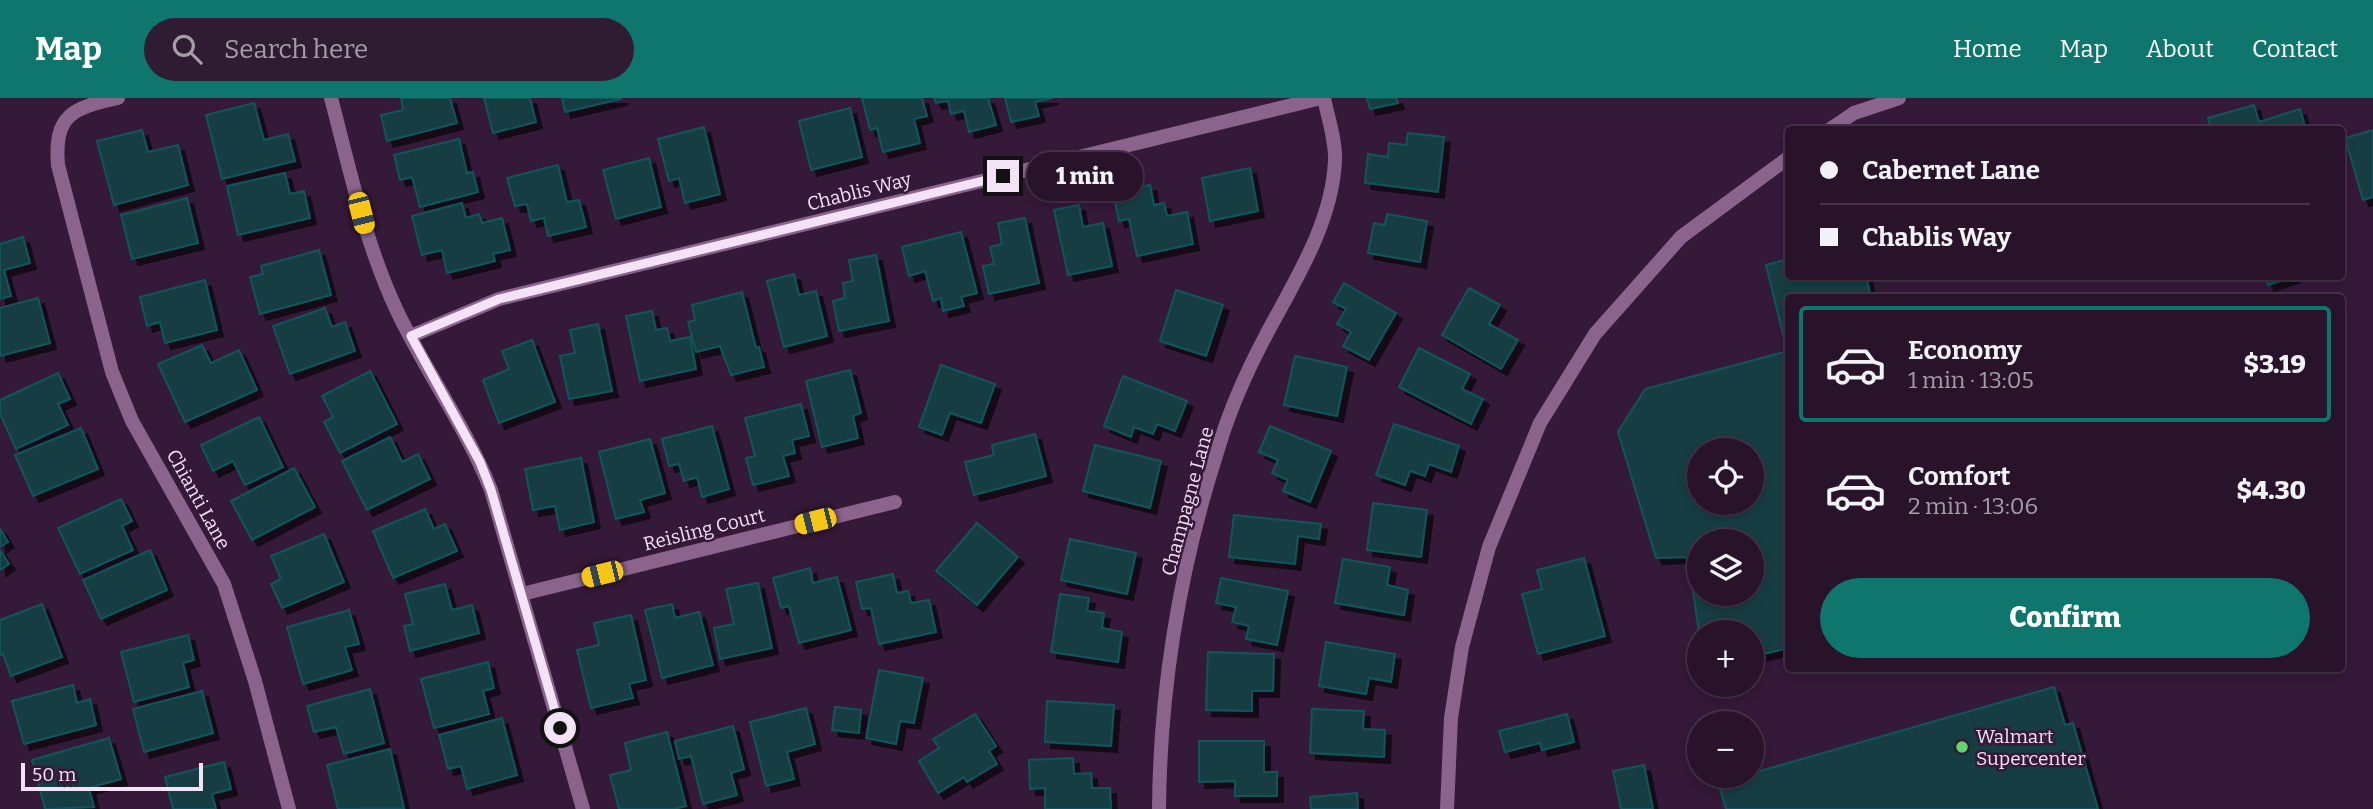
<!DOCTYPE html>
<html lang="en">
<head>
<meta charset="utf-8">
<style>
  body { margin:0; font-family:Bitter,serif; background:#301c32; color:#f1f3f6; height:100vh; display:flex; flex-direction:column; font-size:26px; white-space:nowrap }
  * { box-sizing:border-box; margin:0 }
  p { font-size:23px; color:#a59ea8 }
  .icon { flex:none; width:38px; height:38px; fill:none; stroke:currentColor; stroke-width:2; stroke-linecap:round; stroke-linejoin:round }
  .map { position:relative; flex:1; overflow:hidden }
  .panel { position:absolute; left:1785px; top:196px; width:560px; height:378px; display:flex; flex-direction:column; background:#28132a; border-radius:7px; box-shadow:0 4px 10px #0003,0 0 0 2px #443247 }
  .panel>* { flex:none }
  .top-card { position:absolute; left:1785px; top:28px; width:560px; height:154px; border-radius:7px; box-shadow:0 4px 10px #0003,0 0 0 2px #443247; display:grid; align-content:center; height:154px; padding:0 35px; background:#28132a }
  .buttons { position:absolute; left:1687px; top:340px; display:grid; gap:14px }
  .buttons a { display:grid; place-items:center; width:77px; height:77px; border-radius:50%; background:#28132a; box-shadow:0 4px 10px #0003,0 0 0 2px #443247; font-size:35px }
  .scale { position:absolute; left:21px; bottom:18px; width:182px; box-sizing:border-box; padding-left:7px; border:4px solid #f4e2f6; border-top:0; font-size:19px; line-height:24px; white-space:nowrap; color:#f4e2f6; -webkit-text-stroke:5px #351938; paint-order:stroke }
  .end { position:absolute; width:32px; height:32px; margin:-16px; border:9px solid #f4e2f6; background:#111; box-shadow:0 0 0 4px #111 }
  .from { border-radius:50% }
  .bubble { position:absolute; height:49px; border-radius:24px; background:#28132a; box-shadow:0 4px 10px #0003,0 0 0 2px #443247; font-size:23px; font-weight:800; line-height:49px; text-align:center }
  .car { position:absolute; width:21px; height:42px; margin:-21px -10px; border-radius:9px; box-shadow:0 0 5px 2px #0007; background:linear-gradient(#f5c518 24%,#345 0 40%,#f5c518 0 76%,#345 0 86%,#f5c518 0) }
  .top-card b { display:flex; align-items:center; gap:24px; height:66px; font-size:26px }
  .top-card b+b { border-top:2px solid #443247 }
  .top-card i { width:18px; height:18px; background:#f1f3f6 }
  ul { padding:12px 0 0; list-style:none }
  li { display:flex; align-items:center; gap:21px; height:116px; margin:0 14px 10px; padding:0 21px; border:4px solid transparent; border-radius:7px }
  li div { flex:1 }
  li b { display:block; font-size:26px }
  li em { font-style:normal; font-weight:800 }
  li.selected { border-color:#0f766e }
  li>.icon { width:63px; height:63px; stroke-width:1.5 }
  .action { display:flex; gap:14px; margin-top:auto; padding:14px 35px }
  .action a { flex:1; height:80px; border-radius:42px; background:#0f766e; color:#fff; font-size:28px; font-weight:800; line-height:80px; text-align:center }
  header { display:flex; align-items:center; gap:42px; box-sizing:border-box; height:98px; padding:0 35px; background:#0f766e; color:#fff }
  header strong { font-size:33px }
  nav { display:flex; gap:38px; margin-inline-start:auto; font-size:24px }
  .search { width:490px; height:63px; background:#301c32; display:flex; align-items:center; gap:18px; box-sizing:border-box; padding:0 24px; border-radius:38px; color:#a59ea8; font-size:26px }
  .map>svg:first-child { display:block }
  .building { fill:#173e42; stroke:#10565c; stroke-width:2; fill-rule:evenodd; filter:url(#shadow) }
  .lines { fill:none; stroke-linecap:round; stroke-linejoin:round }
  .minor { stroke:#8b648e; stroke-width:14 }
  .tertiary { stroke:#8b648e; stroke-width:14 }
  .route { stroke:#f4e2f6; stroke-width:9 }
  .poi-dot { fill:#65d467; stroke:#351938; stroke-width:2.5 }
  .labels { text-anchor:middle; stroke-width:5; stroke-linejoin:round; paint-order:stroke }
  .street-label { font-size:19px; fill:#f4e2f6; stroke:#351938 }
  .poi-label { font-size:19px; fill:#f4e2f6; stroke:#351938; text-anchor:start }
</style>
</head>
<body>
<header>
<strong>Map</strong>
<div class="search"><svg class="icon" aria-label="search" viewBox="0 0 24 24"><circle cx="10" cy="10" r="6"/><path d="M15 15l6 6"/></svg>Search here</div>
<nav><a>Home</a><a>Map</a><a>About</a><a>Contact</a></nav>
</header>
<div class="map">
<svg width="2373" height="711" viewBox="0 0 2373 711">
  <defs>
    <filter id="shadow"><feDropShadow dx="6" dy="6" stdDeviation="0" flood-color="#0009"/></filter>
  </defs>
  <rect width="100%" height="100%" fill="#351938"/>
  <g class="building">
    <path d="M401 0H450L457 25 387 43 381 17 403 12Z"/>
    <path d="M484 0H530L536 24 493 35Z"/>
    <path d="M562 0H621V1L565 14Z"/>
    <path d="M862 0H922L927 18 914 21 920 45 883 54 877 30 870 32Z"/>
    <path d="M934 0H988L996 27 969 34 964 13 951 16 948 3 936 5Z"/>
    <path d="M1005 0H1053L1035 4 1039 18 1011 24Z"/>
    <path d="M1367 0H1396L1398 5 1370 11Z"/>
    <path d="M254 5 264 42 288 36 295 63 222 81 206 17Z"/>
    <path d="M2254 7 2259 24 2300 11 2306 32H2211L2208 20Z"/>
    <path d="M850 10 862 59 811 72 799 23Z"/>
    <path d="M704 29 720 96 685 105 679 80 669 83 658 41Z"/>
    <path d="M142 32 148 54 178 47 188 87 114 107 97 43Z"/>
    <path d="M2373 32V99L2363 102 2345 40Z"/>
    <path d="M1408 35 1444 39 1438 94 1365 85 1368 56 1388 59 1389 45 1406 47Z"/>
    <path d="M459 41 467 75 473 74 478 94 420 109 412 79 400 82 394 57Z"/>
    <path d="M649 60 661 109 616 121 603 72Z"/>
    <path d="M558 67 567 104 579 102 586 129 548 138 544 120 531 123 527 106 515 108 507 80Z"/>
    <path d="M1250 70 1258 113 1210 123 1202 80Z"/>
    <path d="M285 75 290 96 304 93 310 120 238 137 227 88Z"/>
    <path d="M1150 87 1154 107 1164 105 1167 118 1187 114 1193 146 1137 158 1129 121 1119 123 1113 94Z"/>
    <path d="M187 100 198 145 132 161 121 117Z"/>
    <path d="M462 105 466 120 479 116 482 125 502 120 510 152 493 156 495 163 447 175 442 152 422 157 412 118Z"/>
    <path d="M1079 107 1083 129 1103 125 1112 168 1068 177 1054 112Z"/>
    <path d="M1387 116 1427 123 1420 164 1368 155 1374 125 1385 127Z"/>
    <path d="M1025 120 1039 185 989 196 983 168 994 166 990 149 1002 146 998 125Z"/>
    <path d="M961 134 977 195 961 199 964 208 943 213 941 200 933 203 925 173 909 178 902 149Z"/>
    <path d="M23 139 30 165 4 172 11 198 0 201V146Z"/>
    <path d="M319 152 331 197 260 216 250 179 263 176 261 168Z"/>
    <path d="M876 157 889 223 839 233 833 203 845 200 843 185 853 183 849 162Z"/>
    <path d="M1788 161V178H1866L1871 200H1788L1787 253 1766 167Z"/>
    <path d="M794 176 799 197 816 193 827 238 784 249 767 183Z"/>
    <path d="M2265 178H2295L2268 187Z"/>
    <path d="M205 182 217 232 165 245 160 224 147 228 140 199Z"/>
    <path d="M1344 185 1396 215 1369 262 1343 248 1351 234 1337 226 1346 211 1333 204Z"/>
    <path d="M1469 190 1500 207 1489 226 1518 242 1501 271 1442 237Z"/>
    <path d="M1176 192 1223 207 1206 258 1160 243Z"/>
    <path d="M742 194 756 250 759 249 764 269 731 277 720 248 696 254 688 224 695 222 692 207Z"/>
    <path d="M38 200 50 245 0 258V210Z"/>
    <path d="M325 210 332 229 345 224 355 253 290 276 273 228Z"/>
    <path d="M652 213 656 232 667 230 670 243 690 239 696 271 640 283 626 218Z"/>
    <path d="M598 226 612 293 569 301 560 258 575 255 570 232Z"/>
    <path d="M532 242 555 304 499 325 483 282 509 271 502 253Z"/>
    <path d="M202 247 211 265 239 252 257 292 185 324 158 266Z"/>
    <path d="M1419 250 1470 276 1462 291 1483 301 1471 326 1399 289Z"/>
    <path d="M1788 253V550L1752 559V534H1699L1688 459 1656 460 1618 334 1645 291ZM1699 352H1752V404H1699ZM1699 443H1752V495H1699Z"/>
    <path d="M1295 258 1347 269 1337 318 1284 307Z"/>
    <path d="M941 267 995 286 981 325 950 315 942 337 919 329Z"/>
    <path d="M850 272 861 315 853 318 858 340 822 349 806 283Z"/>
    <path d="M370 273 397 326 340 355 324 324 333 319 322 298Z"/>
    <path d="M58 275 70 301 58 306 68 327 16 351 0 316V302Z"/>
    <path d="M1123 278 1187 303 1175 333 1157 326 1153 336 1134 329 1131 339 1104 328Z"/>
    <path d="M801 306 809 338 792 342 795 355 783 358 789 378 753 387 746 360 755 358 745 320Z"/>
    <path d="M259 319 283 369 245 387 233 363 213 373 201 347Z"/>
    <path d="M1394 326 1459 348 1451 374 1429 366 1425 378 1410 373 1405 387 1376 377Z"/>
    <path d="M712 328 729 391 702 399 697 379 684 383 679 366 669 368 662 341Z"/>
    <path d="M1270 328 1331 353 1310 404 1283 393 1288 382 1272 375 1278 362 1259 354Z"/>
    <path d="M81 330 98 371 33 398 15 357Z"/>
    <path d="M1035 336 1046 378 974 397 965 364 994 357 992 347Z"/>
    <path d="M390 339 402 364 418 356 430 381 367 412 342 363Z"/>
    <path d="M650 341 665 395 640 402 644 414 616 421 599 354Z"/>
    <path d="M1095 347 1161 363 1150 410 1083 393Z"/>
    <path d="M581 360 594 424 560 432 555 408 533 412 525 371Z"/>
    <path d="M294 370 315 409 252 442 231 403Z"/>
    <path d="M121 401 132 423 122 428 133 452 80 476 58 430Z"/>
    <path d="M1373 405 1427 412 1421 459 1367 452Z"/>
    <path d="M425 411 434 431 445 426 457 453 393 480 373 433Z"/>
    <path d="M1234 417 1321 426 1319 441 1298 438 1295 466 1229 459Z"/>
    <path d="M977 425 1018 459 977 507 936 473Z"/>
    <path d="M0 431 8 444 0 449Z"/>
    <path d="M324 436 344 484 282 510 271 486 281 481 271 458Z"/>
    <path d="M1070 441 1136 455 1127 496 1061 482Z"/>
    <path d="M0 452 9 466 0 472Z"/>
    <path d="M150 452 167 492 101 521 83 482Z"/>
    <path d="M1584 460 1605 538 1538 556 1522 496 1542 491 1537 472Z"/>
    <path d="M1343 461 1390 469 1387 487 1408 492 1404 517 1335 505Z"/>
    <path d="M810 470 813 485 837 479 851 532 799 545 789 508 781 510 773 480Z"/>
    <path d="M893 476 897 495 908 493 911 505 929 502 936 534 879 546 871 510 862 511 856 484Z"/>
    <path d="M1221 480 1288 493 1277 547 1246 541 1249 528 1232 524 1236 509 1216 505Z"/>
    <path d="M758 485 772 550 720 561 714 530 734 526 726 491Z"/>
    <path d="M445 486 452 512 472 507 479 535 410 553 404 528 413 526 405 496Z"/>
    <path d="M1060 496 1089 500 1087 513 1104 515 1102 530 1122 534 1118 564 1051 554Z"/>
    <path d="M42 506 62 559 11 578 3 556 0 557V522Z"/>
    <path d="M672 506 675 520 699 514 713 567 662 580 645 512Z"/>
    <path d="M349 512 359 546 345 549 352 572 303 586 287 529Z"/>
    <path d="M631 517 646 582 629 586 633 600 591 610 577 552 599 547 594 525Z"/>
    <path d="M188 537 194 562 183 565 189 589 134 604 121 554Z"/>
    <path d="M1326 544 1395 556 1391 584 1369 580 1366 596 1319 588Z"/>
    <path d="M1208 554 1274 556 1273 593H1252V613L1206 612Z"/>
    <path d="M488 564 494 590 483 593 489 616 434 630 421 581Z"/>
    <path d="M879 572 923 580 914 625 900 623 896 646 866 640Z"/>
    <path d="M73 587 77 605 90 601 96 627 24 646 12 603Z"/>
    <path d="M2054 589 2065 627 2073 625 2098 711H1726L1718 685Z"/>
    <path d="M370 591 384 645 344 656 336 629 314 634 307 608Z"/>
    <path d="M202 593 213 635 144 654 133 611Z"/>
    <path d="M1047 603 1114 607 1111 648 1045 644Z"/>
    <path d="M835 609 861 612 859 635 832 632Z"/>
    <path d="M806 610 815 646 787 654 794 681 766 688 750 624Z"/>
    <path d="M1312 611 1364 613 1363 631 1385 632 1384 659 1310 655Z"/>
    <path d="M975 616 996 648 989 653 997 666 967 684 964 679 938 695 919 663 939 650 933 641Z"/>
    <path d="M1567 616 1574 644 1542 652 1540 645 1505 654 1499 633Z"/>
    <path d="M502 620 517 677 467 691 461 668 448 671 439 637Z"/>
    <path d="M733 628 744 671 731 675 737 697 703 706 691 658 679 661 675 643Z"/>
    <path d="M667 634 686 708 674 711H619L610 677 631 672 625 645Z"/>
    <path d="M109 640 121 681 89 690 94 709 45 711 32 662Z"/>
    <path d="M1199 643H1264V674H1277V698H1235V683L1199 684Z"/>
    <path d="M390 651 404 710 338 711 327 667Z"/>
    <path d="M1073 660 1074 676 1091 675 1092 690H1110L1111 711H1045V690L1030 691 1029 662Z"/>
    <path d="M224 664 231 691 212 696 216 711H173L165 679Z"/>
    <path d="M1644 667 1653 711H1621L1613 673Z"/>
    <path d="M1357 695 1358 711H1311L1310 699Z"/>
  </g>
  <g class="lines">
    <g class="minor">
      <path d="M118 0C72 10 54 17 58 67L112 274 132 323 224 486 255 583 289 711"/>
      <path d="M331 0C350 72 365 145 397 213 426 274 466 329 491 392L583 711"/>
      <path d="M411 238 499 201 1321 0"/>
      <path d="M522 496 895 404"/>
      <path d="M1159 711C1160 590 1181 466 1218 351 1229 314 1247 273 1265 239 1294 184 1332 126 1335 63 1336 43 1328 20 1324 0"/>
    </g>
    <g class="tertiary">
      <path d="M1829 32 1854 15 1899 0"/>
      <path d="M1447 711 1451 620 1462 549 1489 449 1540 325 1595 236 1681 139 1788 60"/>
    </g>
  </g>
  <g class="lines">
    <path class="route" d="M560 630 491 392 480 364 411 238 499 201 1003 78"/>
  </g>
  <circle class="poi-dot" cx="1962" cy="649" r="7"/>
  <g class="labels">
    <g class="street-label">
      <text transform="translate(859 93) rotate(-14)" y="7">Chablis Way</text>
      <text transform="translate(199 401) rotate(61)" y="7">Chianti Lane</text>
      <text transform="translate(1187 403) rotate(-75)" y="7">Champagne Lane</text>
      <text transform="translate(704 431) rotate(-14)" y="7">Reisling Court</text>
    </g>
    <g class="poi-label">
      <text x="1976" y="645">Walmart<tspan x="1976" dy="22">Supercenter</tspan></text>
    </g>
  </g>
</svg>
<div class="buttons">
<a><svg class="icon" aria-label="locate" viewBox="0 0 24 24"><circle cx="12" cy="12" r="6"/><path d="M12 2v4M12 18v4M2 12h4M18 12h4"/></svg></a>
<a><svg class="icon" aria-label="layers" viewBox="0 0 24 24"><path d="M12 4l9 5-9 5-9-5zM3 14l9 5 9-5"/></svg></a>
<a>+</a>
<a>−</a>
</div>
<div class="scale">50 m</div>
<i class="end from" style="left:560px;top:630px"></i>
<i class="end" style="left:1003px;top:78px"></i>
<div class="bubble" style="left:1027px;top:54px;width:116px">1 min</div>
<i class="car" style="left:361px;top:115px;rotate:166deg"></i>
<i class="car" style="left:815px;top:423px;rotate:256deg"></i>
<i class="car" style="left:602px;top:476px;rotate:256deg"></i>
<div class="top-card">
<b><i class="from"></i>Cabernet Lane</b>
<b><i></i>Chablis Way</b>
</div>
<section class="panel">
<ul>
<li class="selected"><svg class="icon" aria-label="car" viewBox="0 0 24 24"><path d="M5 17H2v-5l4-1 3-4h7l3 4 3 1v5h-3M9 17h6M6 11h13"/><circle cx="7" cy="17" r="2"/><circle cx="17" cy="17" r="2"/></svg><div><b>Economy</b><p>1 min · 13:05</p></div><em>$3.19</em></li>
<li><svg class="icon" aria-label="car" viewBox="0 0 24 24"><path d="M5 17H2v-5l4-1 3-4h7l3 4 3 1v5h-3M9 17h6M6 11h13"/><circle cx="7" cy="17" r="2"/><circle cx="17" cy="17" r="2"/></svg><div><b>Comfort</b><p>2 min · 13:06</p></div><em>$4.30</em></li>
</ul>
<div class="action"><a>Confirm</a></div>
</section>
</div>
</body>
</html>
